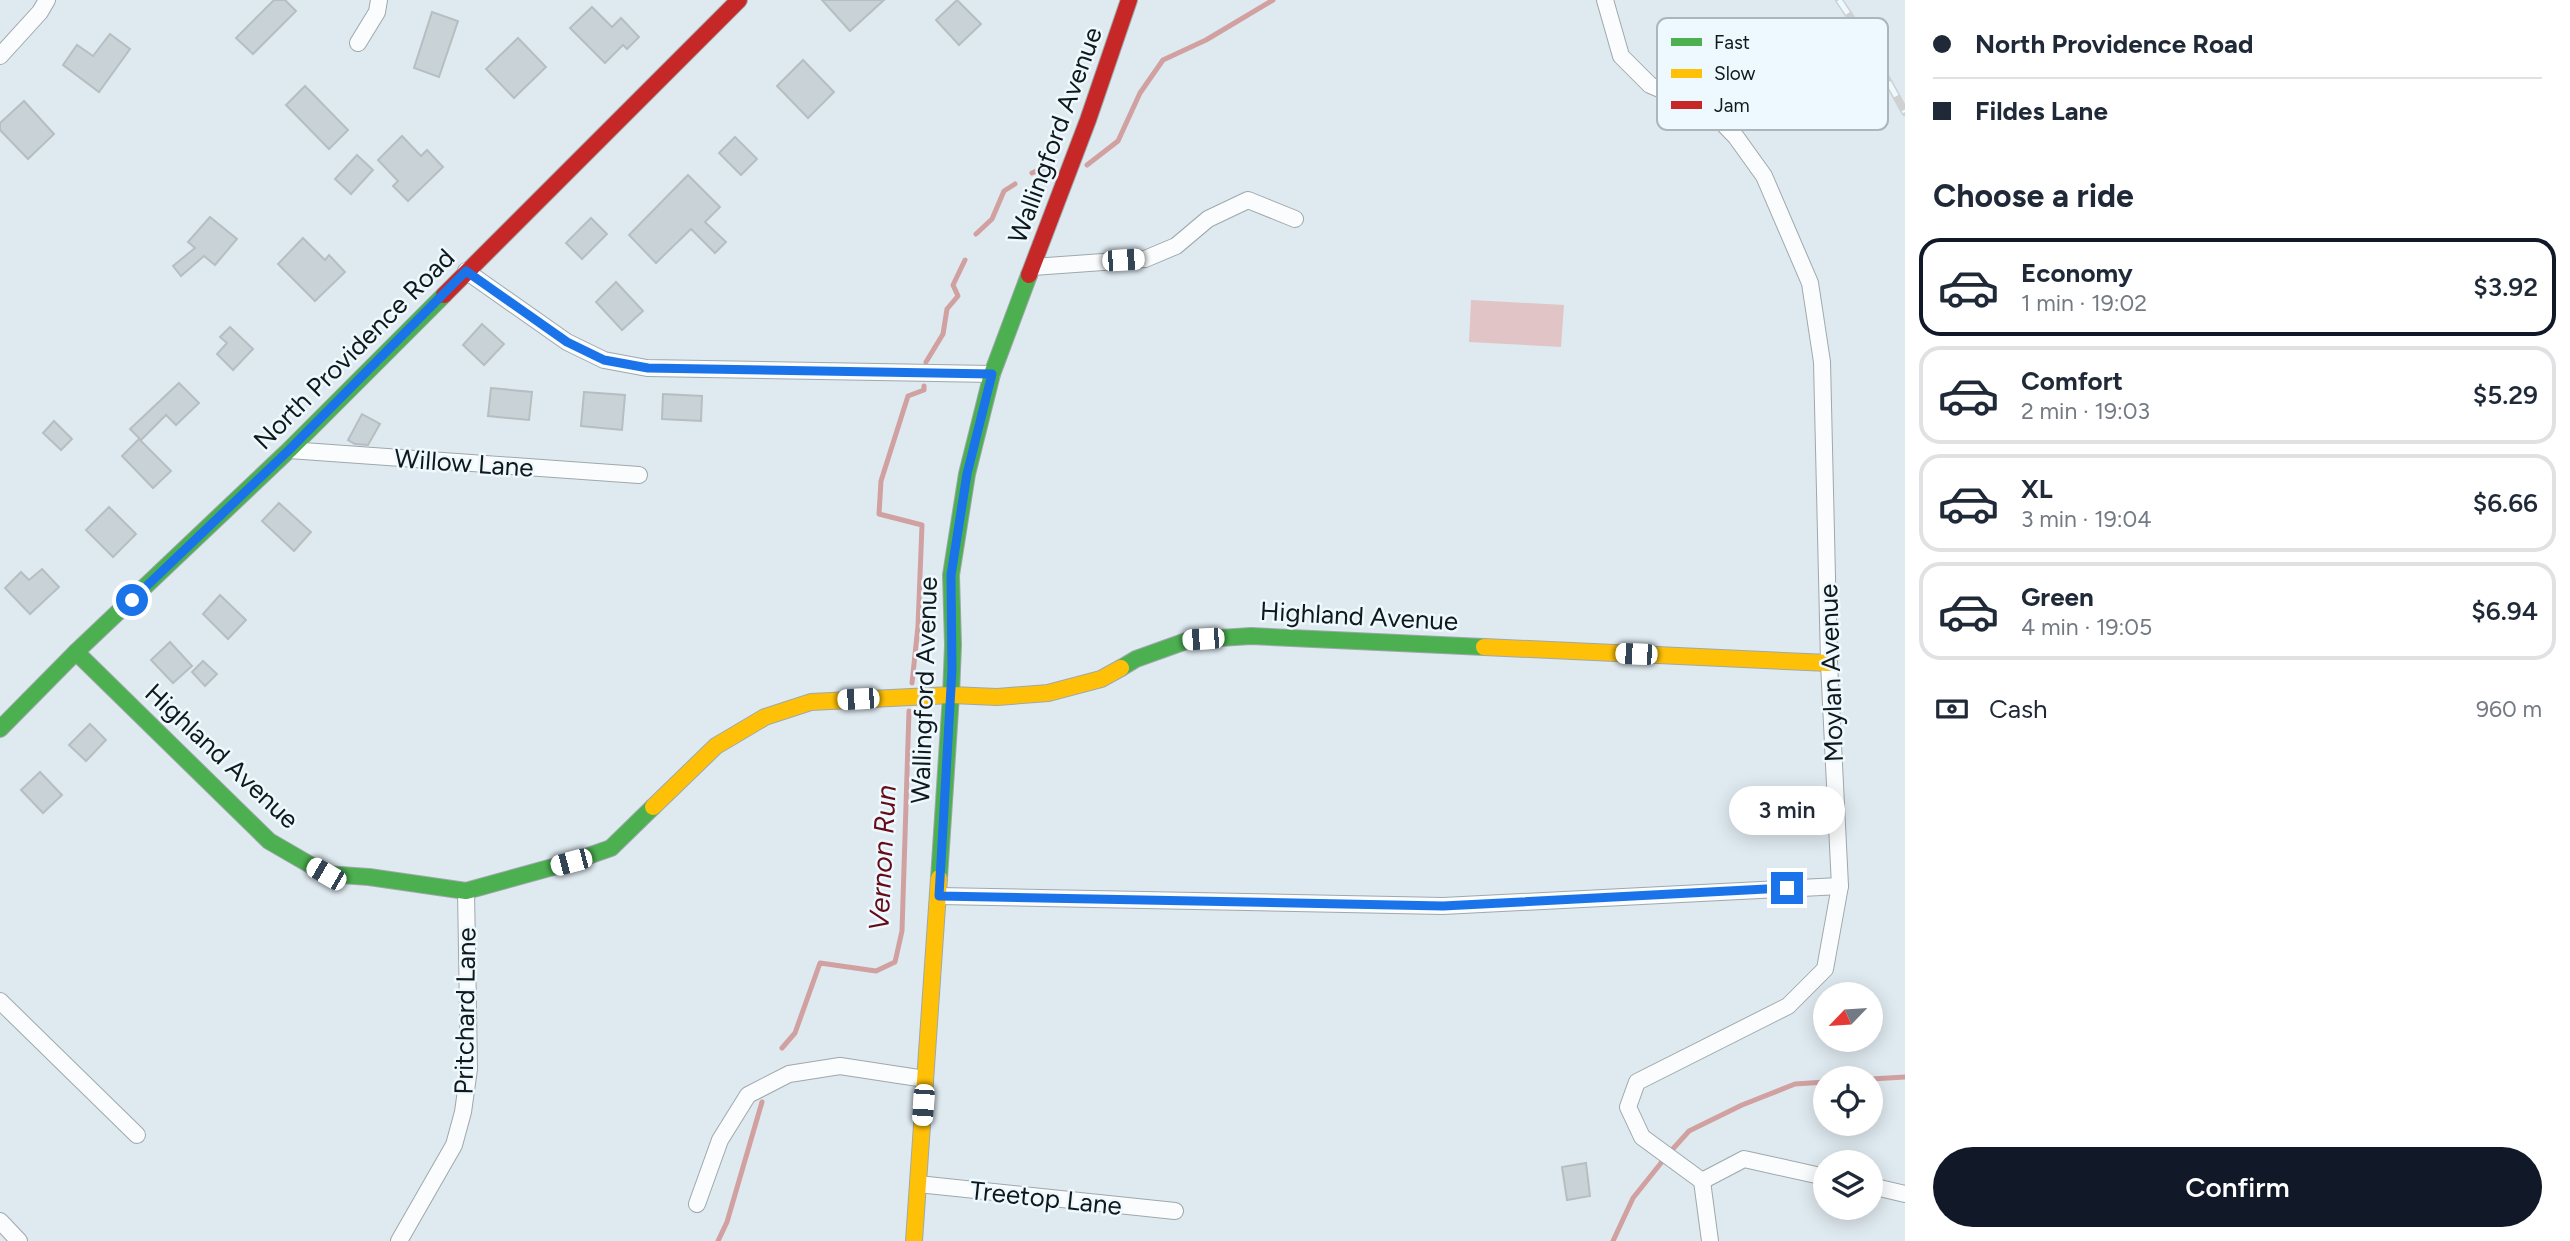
<!DOCTYPE html>
<html lang="en">
<head>
<meta charset="utf-8">
<style>
  body { margin:0; font-family:Figtree,sans-serif; background:#f6f6f7; color:#1f2937; height:100vh; display:flex; flex-direction:column; font-size:26px; white-space:nowrap }
  * { box-sizing:border-box; margin:0 }
  p { font-size:23px; color:#747a83 }
  .icon { flex:none; width:38px; height:38px; fill:none; stroke:currentColor; stroke-width:2; stroke-linecap:round; stroke-linejoin:round }
  .map { position:relative; flex:1; overflow:hidden }
  .side { display:flex; flex-direction:column; background:#fff; width:665px }
  .side>* { flex:none }
  .banner { display:grid; align-content:center; height:154px; padding:0 28px; background:#fff }
  .needle { width:46px; rotate:245deg }
  .controls { position:absolute; left:1813px; top:982px; display:grid; gap:14px }
  .controls a { display:grid; place-items:center; width:70px; height:70px; border-radius:50%; background:#fff; box-shadow:0 4px 18px #0003; font-size:35px }
  .end { position:absolute; width:32px; height:32px; margin:-16px; border:9px solid #1a73e8; background:#fff; box-shadow:0 0 0 4px #fff }
  .from { border-radius:50% }
  .bubble { position:absolute; height:49px; border-radius:24px; background:#fff; box-shadow:0 4px 18px #0003; font-size:23px; font-weight:600; line-height:49px; text-align:center }
  .car { position:absolute; width:21px; height:42px; margin:-21px -10px; border-radius:9px; box-shadow:0 0 5px 2px #0007; background:linear-gradient(#fff 24%,#345 0 40%,#fff 0 76%,#345 0 86%,#fff 0) }
  .banner b { display:flex; align-items:center; gap:24px; height:66px; font-size:26px }
  .banner b+b { border-top:2px solid #e0e1e3 }
  .banner i { width:18px; height:18px; background:#1f2937 }
  ul { padding:0; list-style:none }
  li { display:flex; align-items:center; gap:21px; height:98px; margin:0 14px 10px; padding:0 14px; border:4px solid #e0e1e3; border-radius:21px }
  li div { flex:1 }
  li b { display:block; font-size:26px }
  li em { font-style:normal; font-weight:600 }
  li.current { border-color:#111827 }
  li>.icon { width:63px; height:63px; stroke-width:1.5 }
  h2 { padding:0 28px; font-size:32px; line-height:84px }
  .pay { display:flex; align-items:center; gap:18px; height:77px; padding:0 28px; font-size:26px }
  .pay p { margin-inline-start:auto }
  .cta { display:flex; gap:14px; margin-top:auto; padding:14px 28px }
  .cta a { flex:1; height:80px; border-radius:42px; background:#111827; color:#fff; font-size:28px; font-weight:600; line-height:80px; text-align:center }
  main { display:flex; flex:1; min-height:0 }
  .map>svg:first-child { display:block }
  .green { fill:#e1c4c5 }
  .lines { fill:none; stroke-linecap:round; stroke-linejoin:round }
  .stream { stroke:#d1a0a0; stroke-width:5 }
  .building { fill:#c9d2d6; stroke:#b6bec2; stroke-width:2 }
  .street-casing { stroke:#9fa8ac; stroke-width:18 }
  .fast-casing { stroke:#9fa8ac; stroke-width:18 }
  .slow-casing { stroke:#9fa8ac; stroke-width:18 }
  .jam-casing { stroke:#9fa8ac; stroke-width:18 }
  .street { stroke:#fafcfd; stroke-width:16 }
  .fast { stroke:#4caf50; stroke-width:16 }
  .slow { stroke:#ffc107; stroke-width:16 }
  .jam { stroke:#c62828; stroke-width:16 }
  .rail-casing { stroke:#ced0d2; stroke-width:8 }
  .rail { stroke:#edf9fe; stroke-width:5; stroke-dasharray:16; stroke-linecap:butt }
  .route { stroke:#1a73e8; stroke-width:9 }
  .labels { text-anchor:middle; stroke-width:5; stroke-linejoin:round; paint-order:stroke }
  .street-label { font-size:26px; fill:#11181b; stroke:#edf9fe }
  .water-label { font-size:28px; font-style:italic; fill:#660b16; stroke:#edf9fe }
  .key { fill:#edf9fe; stroke:#abb6ba; stroke-width:2 }
  .key-label { font-size:19px; fill:#11181b }
</style>
</head>
<body>
<main>
<div class="map">
<svg width="1905" height="1241" viewBox="0 0 1905 1241">
  <rect width="100%" height="100%" fill="#dfeaf0"/>
  <path class="green" d="M1471 300 1564 305 1561 347 1469 342Z"/>
  <g class="lines">
    <g class="stream">
      <path d="M1087 165 1118 141 1140 93 1163 60 1206 40 1273 0"/>
      <path d="M1032 173 1050 165"/>
      <path d="M976 234 992 219 1004 191 1015 184"/>
      <path d="M926 362 943 334 947 309 958 296 953 285 965 260"/>
      <path d="M912 683 918 626 922 525 879 514 881 481 908 396 924 390V386"/>
      <path d="M782 1048 795 1033 820 963 876 971 895 962 902 931 909 711"/>
      <path d="M1871 1079 1905 1077"/>
      <path d="M1671 1151 1689 1131 1742 1105 1795 1084 1825 1082"/>
      <path d="M718 1241 727 1222 762 1102"/>
      <path d="M1613 1241 1633 1198 1665 1158"/>
    </g>
  </g>
  <g class="building">
    <path d="M274 0H285L296 11 253 54 236 38Z"/>
    <path d="M822 0H884L850 31Z"/>
    <path d="M957 0 981 24 959 45 936 20Z"/>
    <path d="M592 7 612 27 621 18 639 37 627 49 623 45 605 63 570 28Z"/>
    <path d="M432 12 458 21 439 77 414 68Z"/>
    <path d="M110 34 130 49 99 92 63 65 77 45 93 56Z"/>
    <path d="M518 38 546 67 514 98 486 69Z"/>
    <path d="M803 60 834 92 808 118 777 86Z"/>
    <path d="M305 86 348 130 329 149 286 105Z"/>
    <path d="M24 101 54 134 28 159 0 130V123Z"/>
    <path d="M402 136 421 156 427 150 443 167 408 201 393 186 398 181 378 160Z"/>
    <path d="M735 137 757 159 741 175 719 153Z"/>
    <path d="M357 155 373 170 351 194 335 179Z"/>
    <path d="M688 175 720 207 705 222 726 242 715 253 691 229 656 263 629 235Z"/>
    <path d="M210 217 237 239 215 265 204 256 181 276 173 266 195 248 188 242Z"/>
    <path d="M591 218 607 234 582 259 566 243Z"/>
    <path d="M303 238 325 260 329 255 345 272 315 301 278 264Z"/>
    <path d="M616 282 643 311 622 330 596 302Z"/>
    <path d="M482 324 504 344 484 365 463 345Z"/>
    <path d="M230 327 253 349 233 370 217 354 227 343 220 337Z"/>
    <path d="M179 383 199 403 176 425 166 415 141 440 130 429Z"/>
    <path d="M491 388 532 392 529 420 488 416Z"/>
    <path d="M584 392 625 395 622 430 581 426Z"/>
    <path d="M663 394 702 396 701 421 662 419Z"/>
    <path d="M362 414 380 424 368 445 355 444 348 440Z"/>
    <path d="M54 421 72 439 61 450 43 433Z"/>
    <path d="M139 439 171 471 153 488 122 456Z"/>
    <path d="M279 503 311 532 294 551 262 521Z"/>
    <path d="M109 507 136 534 113 557 86 530Z"/>
    <path d="M42 569 59 587 30 614 5 588 21 572 29 580Z"/>
    <path d="M220 595 246 620 228 639 203 614Z"/>
    <path d="M170 642 192 666 173 683 151 660Z"/>
    <path d="M203 661 217 674 205 686 192 672Z"/>
    <path d="M90 724 106 740 86 761 69 745Z"/>
    <path d="M40 772 62 795 43 813 21 790Z"/>
    <path d="M1586 1163 1590 1196 1567 1200 1562 1167Z"/>
  </g>
  <g class="lines">
    <g class="street-casing">
      <g id="street">
        <path d="M1605 0 1621 56 1650 85 1711 111 1736 137 1764 176 1810 283 1822 362 1829 663 1840 886 1825 969 1788 1006 1637 1082 1628 1107 1642 1137 1702 1181 1710 1241"/>
        <path d="M358 43 377 12 379 0"/>
        <path d="M0 56 40 12 47 0"/>
        <path d="M1033 267 1145 259 1176 246 1208 219 1248 200 1295 219"/>
        <path d="M466 271 567 342 604 360 647 368 992 374"/>
        <path d="M289 450 639 475"/>
        <path d="M939 896 1443 906 1840 886"/>
        <path d="M0 1001 137 1135"/>
        <path d="M1702 1181 1744 1159 1825 1177"/>
        <path d="M918 1184 1175 1211"/>
        <path d="M1871 1186 1905 1194"/>
        <path d="M697 1204 720 1140 748 1095 789 1074 840 1066 925 1079"/>
        <path d="M0 1221 19 1241"/>
        <path d="M399 1241 454 1145 463 1112 469 1069 466 891"/>
      </g>
    </g>
    <g class="fast-casing">
      <g id="fast">
        <path d="M76 652 269 841 326 874 369 877 466 891 571 862 611 848 653 807"/>
        <path d="M1121 668 1136 659 1189 640 1251 636 1484 647"/>
        <path d="M0 729 76 652 289 450 444 295"/>
        <path d="M939 878 951 695 953 645 951 575 967 474 992 374 1029 275"/>
      </g>
    </g>
    <g class="slow-casing">
      <g id="slow">
        <path d="M1484 647 1829 663"/>
        <path d="M653 807 716 746 765 717 811 702 951 695 997 697 1048 693 1101 679 1121 668"/>
        <path d="M914 1241 939 878"/>
      </g>
    </g>
    <g class="jam-casing">
      <g id="jam">
        <path d="M1029 275 1088 120 1129 0"/>
        <path d="M444 295 739 0"/>
      </g>
    </g>
    <use href="#street" class="street"/>
    <use href="#fast" class="fast"/>
    <use href="#slow" class="slow"/>
    <use href="#jam" class="jam"/>
    <g class="rail-casing">
      <path id="rail" d="M1839 0 1863 36 1905 112"/>
    </g>
    <use href="#rail" class="rail"/>
  </g>
  <g class="lines">
    <path class="route" d="M132 600 289 450 466 271 567 342 604 360 648 368 992 374 967 474 951 575 952 670 939 896 1443 906 1787 888"/>
  </g>
  <g class="labels">
    <g class="street-label">
      <text transform="translate(1055 135) rotate(-70)" y="9">Wallingford Avenue</text>
      <text transform="translate(354 349) rotate(-45)" y="9">North Providence Road</text>
      <text transform="translate(464 463) rotate(4)" y="9">Willow Lane</text>
      <text transform="translate(1359 616) rotate(3)" y="9">Highland Avenue</text>
      <text transform="translate(1831 673) rotate(-92)" y="9">Moylan Avenue</text>
      <text transform="translate(924 690) rotate(-88)" y="9">Wallingford Avenue</text>
      <text transform="translate(222 756) rotate(43)" y="9">Highland Avenue</text>
      <text transform="translate(465 1011) rotate(-89)" y="9">Pritchard Lane</text>
      <text transform="translate(1046 1198) rotate(6)" y="9">Treetop Lane</text>
    </g>
    <g class="water-label">
      <text transform="translate(882 858) rotate(-87)" y="10">Vernon Run</text>
    </g>
  </g>
  <rect x="1657" y="18" width="231" height="112" rx="10" class="key"/>
  <rect x="1671" y="38" width="31" height="8" fill="#4caf50"/>
  <rect x="1671" y="69" width="31" height="9" fill="#ffc107"/>
  <rect x="1671" y="101" width="31" height="8" fill="#c62828"/>
  <g class="key-label">
    <text x="1714" y="49">Fast</text>
    <text x="1714" y="80">Slow</text>
    <text x="1714" y="112">Jam</text>
  </g>
</svg>
<div class="controls">
<a><svg class="needle" viewBox="-14 -14 28 28"><path d="M0-13l5 13h-10z" fill="#e53935"/><path d="M0 13l5-13h-10z" fill="#747a83"/></svg></a>
<a><svg class="icon" aria-label="locate" viewBox="0 0 24 24"><circle cx="12" cy="12" r="6"/><path d="M12 2v4M12 18v4M2 12h4M18 12h4"/></svg></a>
<a><svg class="icon" aria-label="layers" viewBox="0 0 24 24"><path d="M12 4l9 5-9 5-9-5zM3 14l9 5 9-5"/></svg></a>
</div>
<i class="end from" style="left:132px;top:600px"></i>
<i class="end" style="left:1787px;top:888px"></i>
<div class="bubble" style="left:1729px;top:786px;width:116px">3 min</div>
<i class="car" style="left:1123px;top:260px;rotate:86deg"></i>
<i class="car" style="left:1203px;top:639px;rotate:266deg"></i>
<i class="car" style="left:1636px;top:654px;rotate:272deg"></i>
<i class="car" style="left:858px;top:699px;rotate:267deg"></i>
<i class="car" style="left:571px;top:862px;rotate:255deg"></i>
<i class="car" style="left:326px;top:874px;rotate:300deg"></i>
<i class="car" style="left:923px;top:1105px;rotate:184deg"></i>
</div>
<section class="side">
<div class="banner">
<b><i class="from"></i>North Providence Road</b>
<b><i></i>Fildes Lane</b>
</div>
<h2>Choose a ride</h2>
<ul>
<li class="current"><svg class="icon" aria-label="car" viewBox="0 0 24 24"><path d="M5 17H2v-5l4-1 3-4h7l3 4 3 1v5h-3M9 17h6M6 11h13"/><circle cx="7" cy="17" r="2"/><circle cx="17" cy="17" r="2"/></svg><div><b>Economy</b><p>1 min · 19:02</p></div><em>$3.92</em></li>
<li><svg class="icon" aria-label="car" viewBox="0 0 24 24"><path d="M5 17H2v-5l4-1 3-4h7l3 4 3 1v5h-3M9 17h6M6 11h13"/><circle cx="7" cy="17" r="2"/><circle cx="17" cy="17" r="2"/></svg><div><b>Comfort</b><p>2 min · 19:03</p></div><em>$5.29</em></li>
<li><svg class="icon" aria-label="car" viewBox="0 0 24 24"><path d="M5 17H2v-5l4-1 3-4h7l3 4 3 1v5h-3M9 17h6M6 11h13"/><circle cx="7" cy="17" r="2"/><circle cx="17" cy="17" r="2"/></svg><div><b>XL</b><p>3 min · 19:04</p></div><em>$6.66</em></li>
<li><svg class="icon" aria-label="car" viewBox="0 0 24 24"><path d="M5 17H2v-5l4-1 3-4h7l3 4 3 1v5h-3M9 17h6M6 11h13"/><circle cx="7" cy="17" r="2"/><circle cx="17" cy="17" r="2"/></svg><div><b>Green</b><p>4 min · 19:05</p></div><em>$6.94</em></li>
</ul>
<div class="pay"><svg class="icon" aria-label="cash" viewBox="0 0 24 24"><path d="M3 7h18v10H3z"/><circle cx="12" cy="12" r="2"/></svg>Cash<p>960 m</p></div>
<div class="cta"><a>Confirm</a></div>
</section>
</main>
</body>
</html>
